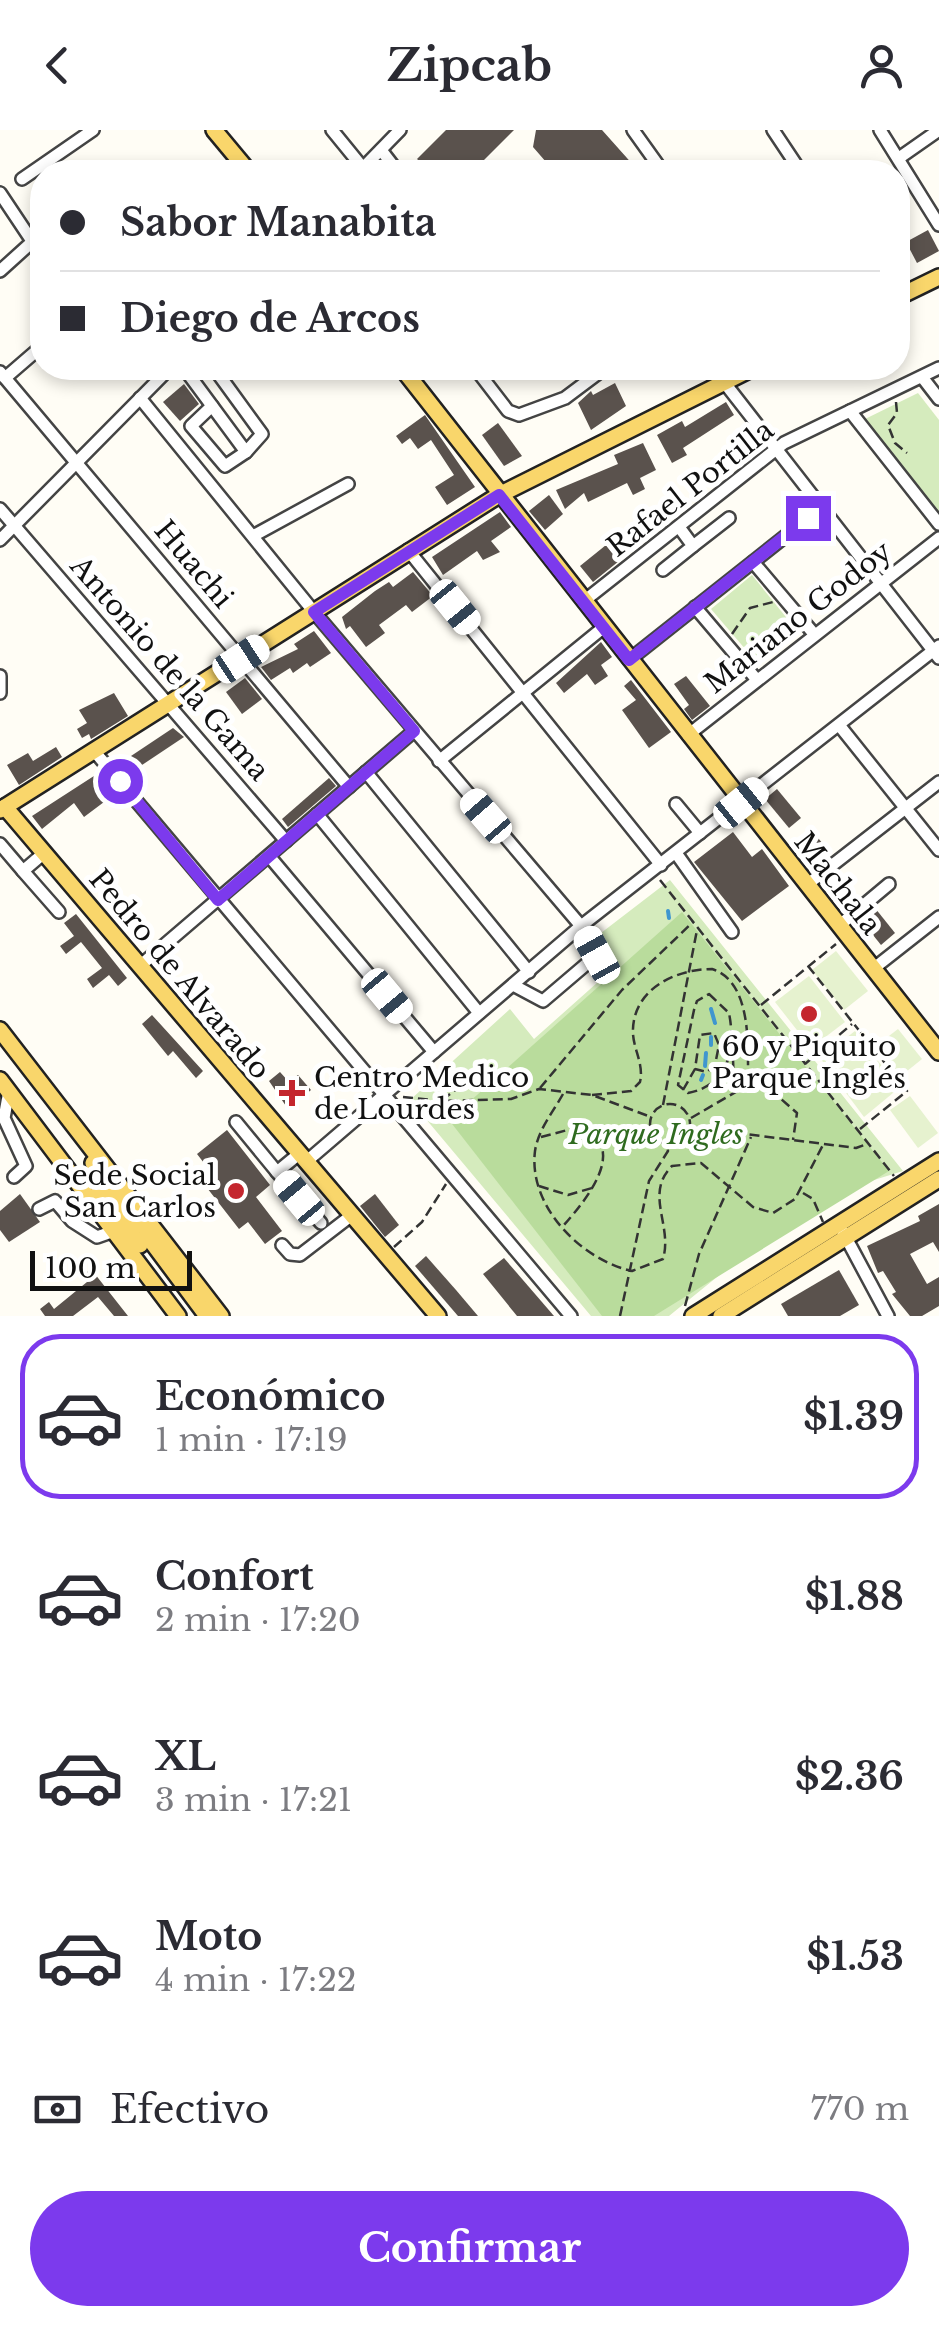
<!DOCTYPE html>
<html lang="es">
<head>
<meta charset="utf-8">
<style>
  body { margin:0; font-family:"Libre Baskerville",serif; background:#f7f7f7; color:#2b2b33; height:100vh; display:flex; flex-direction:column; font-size:38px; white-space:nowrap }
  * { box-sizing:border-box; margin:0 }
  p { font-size:32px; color:#7c7c81 }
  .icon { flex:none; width:55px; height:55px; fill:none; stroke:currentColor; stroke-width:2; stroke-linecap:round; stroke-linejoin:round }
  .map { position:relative; height:1186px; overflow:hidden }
  .panel { display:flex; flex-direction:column; background:#fff; flex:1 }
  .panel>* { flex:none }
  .hud { position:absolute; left:30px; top:30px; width:880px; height:220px; border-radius:40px; box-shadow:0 5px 15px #0003; display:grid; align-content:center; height:220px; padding:0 30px; background:#fff }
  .scale { position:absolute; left:30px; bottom:25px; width:162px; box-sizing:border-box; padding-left:10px; border:5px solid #111; border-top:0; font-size:28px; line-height:35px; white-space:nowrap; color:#111; -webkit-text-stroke:8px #fff; paint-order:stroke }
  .end { position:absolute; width:45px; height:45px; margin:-22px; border:12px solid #7c3aed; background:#fff; box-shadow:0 0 0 5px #fff }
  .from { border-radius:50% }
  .car { position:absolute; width:30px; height:60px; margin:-30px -15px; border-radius:12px; box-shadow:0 0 8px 2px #0007; background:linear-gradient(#fff 24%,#345 0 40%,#fff 0 76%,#345 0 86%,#fff 0) }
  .hud b { display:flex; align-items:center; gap:35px; height:95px; font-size:38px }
  .hud b+b { border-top:2px solid #e1e1e2 }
  .hud i { width:25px; height:25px; background:#2b2b33 }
  ul { padding:18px 0 0; list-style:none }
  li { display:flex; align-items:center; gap:30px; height:165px; margin:0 20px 15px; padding:0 10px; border:5px solid transparent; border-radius:40px }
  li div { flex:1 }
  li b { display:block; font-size:38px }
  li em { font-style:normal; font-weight:800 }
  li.current { border-color:#7c3aed }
  li>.icon { width:90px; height:90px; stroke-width:1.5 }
  .pay { display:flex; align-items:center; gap:25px; height:110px; padding:0 30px; font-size:38px }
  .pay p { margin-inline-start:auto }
  .button { display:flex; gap:20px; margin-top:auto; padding:20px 30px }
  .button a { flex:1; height:115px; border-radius:60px; background:#7c3aed; color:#fff; font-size:40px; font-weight:800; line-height:115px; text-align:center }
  header { display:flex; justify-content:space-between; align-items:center; height:130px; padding:0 30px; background:#fff; font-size:45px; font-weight:800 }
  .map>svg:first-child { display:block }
  .green { fill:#d5ebbd }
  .forest { fill:#b9dc9c }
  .pitch { fill:#e6f2cf }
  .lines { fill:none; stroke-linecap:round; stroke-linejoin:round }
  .stream { stroke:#3f96cf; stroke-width:4 }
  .building { fill:#5a524d }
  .minor-casing { stroke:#444; stroke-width:16 }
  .major-casing { stroke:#222; stroke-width:20 }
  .path { stroke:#333; stroke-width:2.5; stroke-dasharray:10 5; stroke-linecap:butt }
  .minor { stroke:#fff; stroke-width:11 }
  .major { stroke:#f9d66b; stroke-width:15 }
  .route { stroke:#7c3aed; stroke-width:12 }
  .poi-dot { fill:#c4262e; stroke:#fff; stroke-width:4 }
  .labels { text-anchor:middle; stroke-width:10; stroke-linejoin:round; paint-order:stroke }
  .street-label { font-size:28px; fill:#111; stroke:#fff }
  .poi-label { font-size:28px; fill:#111; stroke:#fff }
  .park-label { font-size:28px; font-style:italic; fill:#2f6b1f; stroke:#fff }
</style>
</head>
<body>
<header><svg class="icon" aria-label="back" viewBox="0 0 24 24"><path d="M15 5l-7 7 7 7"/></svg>Zipcab<svg class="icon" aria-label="person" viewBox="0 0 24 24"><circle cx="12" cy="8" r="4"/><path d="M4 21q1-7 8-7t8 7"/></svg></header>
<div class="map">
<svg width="939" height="1186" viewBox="0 0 939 1186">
  <rect width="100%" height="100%" fill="#fffdf5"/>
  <g class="green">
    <path d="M918 263 939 290V385L863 290Z"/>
    <path d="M752 445 798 502 758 534 711 479Z"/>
    <path d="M670 750 903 1041 813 1069 669 1186H591L410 970 510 879 534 909 607 844 588 813Z"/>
  </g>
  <path class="forest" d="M682 782 889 1041 654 1186H602L449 990Z"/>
  <g class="pitch">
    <path d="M836 821 868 861 844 880 812 840Z"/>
    <path d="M809 846 845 892 811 918 775 872Z"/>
    <path d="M898 899 922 929 901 946 876 916Z"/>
    <path d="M855 901 899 958 864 987 820 928Z"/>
    <path d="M910 966 938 1003 918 1018 890 980Z"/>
  </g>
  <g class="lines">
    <g class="stream">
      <path d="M668 781 669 788"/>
      <path d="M711 879 715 893"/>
      <path d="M711 907V915"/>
      <path d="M705 936 706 923"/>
      <path d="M701 950 703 945"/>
    </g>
  </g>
  <g class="building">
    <path d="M446 0H514L472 42H431L417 29Z"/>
    <path d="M536 0H602L635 37 630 42H564L557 36 553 40 533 17Z"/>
    <path d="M928 100 939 121 917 133 906 112Z"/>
    <path d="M615 253 626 276 591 300 578 273 591 261 593 265Z"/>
    <path d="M184 254 199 274 180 291 163 272Z"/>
    <path d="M726 272 734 285 683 318 687 325 672 333 657 305 682 291 685 297Z"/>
    <path d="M425 285 475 357 447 375 435 357 454 345 431 310 418 319 410 308 402 314 396 306Z"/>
    <path d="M498 293 522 326 504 336 482 305Z"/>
    <path d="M643 313 656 340 640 348 645 359 633 365 627 353 588 372 584 363 565 379 556 360 618 334 614 325Z"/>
    <path d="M549 365 563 384 545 400 529 381Z"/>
    <path d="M500 382 511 397 491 411 500 422 483 430 477 421 443 445 432 427Z"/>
    <path d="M606 415 619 431 593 452 580 436Z"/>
    <path d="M413 442 433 466 412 482 406 475 379 495 385 503 366 517 350 496 346 499 342 487 375 461 389 452 393 457Z"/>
    <path d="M314 501 331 523 310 537 307 533 293 543 290 538 271 550 261 537 298 519 294 514Z"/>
    <path d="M601 512 612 527 601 535 608 546 595 555 587 544 564 563 556 553Z"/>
    <path d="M686 546 710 576 692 590 684 579 689 575 674 554Z"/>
    <path d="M245 548 262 569 242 584 226 562Z"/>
    <path d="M631 550 671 602 649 618 622 580 636 570 624 556Z"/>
    <path d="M114 563 128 586 91 609 89 604 82 608 77 599 87 593 79 580Z"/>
    <path d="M173 598 184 607 130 643 122 632Z"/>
    <path d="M56 617 62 627 19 655 7 635 28 623 33 631Z"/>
    <path d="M97 644 112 666 84 687 74 673 42 699 32 686Z"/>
    <path d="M329 648 336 656 288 697 282 689Z"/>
    <path d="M777 659 801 688 789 698 765 669Z"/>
    <path d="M733 702 752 727 762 719 789 756 742 791 694 732Z"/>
    <path d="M814 703 831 724 811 740 795 719Z"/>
    <path d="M875 778 895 803 881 815 861 790Z"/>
    <path d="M76 784 127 848 118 856 109 845 93 858 87 849 102 838 81 812 66 824 60 816 74 806 64 793Z"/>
    <path d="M152 885 203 941 196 948 173 921 168 926 142 894Z"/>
    <path d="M280 942 289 952 298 945 311 960 288 979 269 951Z"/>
    <path d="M227 1000 270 1055 256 1067 282 1101 265 1114 248 1092 239 1099 204 1054 214 1046 197 1024Z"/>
    <path d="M20 1064 40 1092 9 1112 0 1100V1081Z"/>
    <path d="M375 1064 399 1095 385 1107 360 1076Z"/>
    <path d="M939 1074V1122L933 1112 910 1124 927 1154 939 1147V1176L922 1186H910L892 1164 896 1162 883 1141 878 1143 867 1116 920 1091 918 1086Z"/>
    <path d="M426 1126 456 1160 478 1186H458L415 1136Z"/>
    <path d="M504 1128 554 1186H517L483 1144Z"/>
    <path d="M91 1139 128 1186H114L98 1167 73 1186H45L40 1179 49 1172 54 1179 87 1152 82 1146Z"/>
    <path d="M839 1140 859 1175 840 1186H788L781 1174Z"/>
  </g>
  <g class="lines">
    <g class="minor-casing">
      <g id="minor">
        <path d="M332 0 363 38"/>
        <path d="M633 0 663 42"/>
        <path d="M773 0 801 42"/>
        <path d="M880 0 939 95"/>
        <path d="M381 20 398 42"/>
        <path d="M899 28 939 0"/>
        <path d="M359 42 400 0"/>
        <path d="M22 49 93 0"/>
        <path d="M0 63 32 111"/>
        <path d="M0 141 42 103"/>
        <path d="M184 238 246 322 262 304 214 238"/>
        <path d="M475 238 508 281 519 285 565 268 605 238"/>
        <path d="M0 242 349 657"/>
        <path d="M922 247 939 269"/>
        <path d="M5 248 42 216"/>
        <path d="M724 252 939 528"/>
        <path d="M140 268 314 482 581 796 597 825 543 871 513 855"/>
        <path d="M212 276 191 296 225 336 246 322"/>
        <path d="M850 281 939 394"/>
        <path d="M0 379 286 711"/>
        <path d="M253 406 348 354"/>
        <path d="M0 410 170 238"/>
        <path d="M693 416 729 388"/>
        <path d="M408 420 661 735"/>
        <path d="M753 432 814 504"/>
        <path d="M663 440 693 416 679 397"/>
        <path d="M584 471 784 313 939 238"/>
        <path d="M695 477 757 550"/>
        <path d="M629 530 821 378"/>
        <path d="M0 546V563"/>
        <path d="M839 595 939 720"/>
        <path d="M688 605 939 408"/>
        <path d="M95 622 571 1186"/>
        <path d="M439 631 604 497"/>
        <path d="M366 642 529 842"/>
        <path d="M676 674 700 703"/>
        <path d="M317 684 479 883"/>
        <path d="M0 714 23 741 44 723"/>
        <path d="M676 723 732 802"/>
        <path d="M269 726 434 922"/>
        <path d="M23 741 59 782"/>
        <path d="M808 754 939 652"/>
        <path d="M840 795 889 754"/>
        <path d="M141 835 414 601"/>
        <path d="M873 839 939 787"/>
        <path d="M9 961 4 988 26 1036 14 1047"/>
        <path d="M236 992 277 1042 300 1023"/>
        <path d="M307 1031 581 796 939 516"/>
        <path d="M277 1042 321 1093"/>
        <path d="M39 1079 55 1071 72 1091 97 1107 114 1101"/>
        <path d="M843 1102 888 1186"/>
        <path d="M282 1115 290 1124 300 1125 352 1085"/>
      </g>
    </g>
    <g class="major-casing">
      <g id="major">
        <path d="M214 0 249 42"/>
        <path d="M898 167 939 147"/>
        <path d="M402 238 939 922"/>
        <path d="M5 677 438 1186"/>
        <path d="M0 680 499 365 753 238"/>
        <path d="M0 900 221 1186"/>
        <path d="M0 950 178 1186"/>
        <path d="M93 1033 207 1186"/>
        <path d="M98 1063 140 1115"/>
        <path d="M693 1186 939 1031"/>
        <path d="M721 1186 939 1049"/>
      </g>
    </g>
    <g class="path">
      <path d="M896 272 897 283 888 295 895 313 907 323"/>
      <path d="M732 504 750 478 773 472"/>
      <path d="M660 750 894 1046"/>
      <path d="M808 836 907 961 860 999"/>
      <path d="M709 864 729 883C736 919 729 955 688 963L678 955 694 880 697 871Z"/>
      <path d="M761 875 836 814"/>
      <path d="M733 928 734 960"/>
      <path d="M805 934 852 894"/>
      <path d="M540 958 622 860 693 792"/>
      <path d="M683 960 695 939 700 905 714 903 719 915 715 935 707 942 695 939"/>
      <path d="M563 964C553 982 538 1000 535 1021 528 1077 582 1130 632 1141L663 1129C673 1095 644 1064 672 1036L701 1033 753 1077 773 1083 795 1069 824 1013"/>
      <path d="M592 965 631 961 640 952C644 935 634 920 633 904 631 860 675 839 712 839 750 851 748 910 748 940L797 983 793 1010"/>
      <path d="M403 967 441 971 511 969 539 959 592 965 651 987"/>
      <path d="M442 970 462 955"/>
      <circle cx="670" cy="994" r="20"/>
      <path d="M663 975 697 800"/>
      <path d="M691 988 753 952"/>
      <path d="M690 997 856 1018 867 1014"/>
      <path d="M541 1007 579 997C631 1016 586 1070 564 1095"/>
      <path d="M539 1056 568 1065 592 1058"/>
      <path d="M803 1063 813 1069 823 1092"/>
      <path d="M394 1117 422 1092 446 1054"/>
      <path d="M685 1176 699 1124 751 1007"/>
      <path d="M620 1186 649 1051 668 1021 667 1015"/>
    </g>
    <use href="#minor" class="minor"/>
    <use href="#major" class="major"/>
  </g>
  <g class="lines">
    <path class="route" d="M120 651 218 770 414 601 314 482 499 365 629 530 808 388"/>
  </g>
  <g class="poi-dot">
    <circle cx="809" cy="884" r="10"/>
    <path d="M287 948h10v10h10v10h-10v10h-10v-10h-10v-10h10z"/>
    <circle cx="236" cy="1061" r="10"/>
  </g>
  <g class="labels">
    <g class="street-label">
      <text transform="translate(690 358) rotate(-38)" y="10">Rafael Portilla</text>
      <text transform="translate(194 434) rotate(50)" y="10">Huachi</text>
      <text transform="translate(798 487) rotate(-38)" y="10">Mariano Godoy</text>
      <text transform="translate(170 538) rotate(49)" y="10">Antonio de la Gama</text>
      <text transform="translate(838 753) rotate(52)" y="10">Machala</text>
      <text transform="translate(180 844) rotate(50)" y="10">Pedro de Alvarado</text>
    </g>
    <g class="poi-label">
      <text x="809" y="926">60 y Piquito<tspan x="809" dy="32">Parque Inglés</tspan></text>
      <text x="314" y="957" text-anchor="start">Centro Medico<tspan x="314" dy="32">de Lourdes</tspan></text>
      <text x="216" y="1055" text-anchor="end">Sede Social<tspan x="216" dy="32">San Carlos</tspan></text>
    </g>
    <g class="park-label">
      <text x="656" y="1014">Parque Ingles</text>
    </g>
  </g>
</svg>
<div class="scale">100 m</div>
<i class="end from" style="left:120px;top:651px"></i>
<i class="end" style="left:808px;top:388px"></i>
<i class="car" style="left:455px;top:477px;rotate:141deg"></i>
<i class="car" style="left:241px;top:529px;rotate:57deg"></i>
<i class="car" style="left:741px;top:673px;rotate:51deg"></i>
<i class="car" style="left:486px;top:686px;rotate:319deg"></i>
<i class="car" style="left:597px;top:825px;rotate:331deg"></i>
<i class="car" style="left:387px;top:866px;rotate:140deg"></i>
<i class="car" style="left:299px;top:1068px;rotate:320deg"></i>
<div class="hud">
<b><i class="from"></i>Sabor Manabita</b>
<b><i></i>Diego de Arcos</b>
</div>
</div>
<section class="panel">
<ul>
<li class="current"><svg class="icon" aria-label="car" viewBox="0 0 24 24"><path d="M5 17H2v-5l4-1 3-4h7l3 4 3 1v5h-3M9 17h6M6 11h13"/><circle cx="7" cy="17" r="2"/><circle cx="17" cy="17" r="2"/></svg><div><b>Económico</b><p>1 min · 17:19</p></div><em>$1.39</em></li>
<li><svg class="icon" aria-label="car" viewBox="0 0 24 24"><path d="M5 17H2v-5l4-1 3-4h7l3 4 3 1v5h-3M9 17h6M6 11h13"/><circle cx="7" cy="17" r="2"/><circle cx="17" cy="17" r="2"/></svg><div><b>Confort</b><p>2 min · 17:20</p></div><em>$1.88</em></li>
<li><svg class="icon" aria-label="car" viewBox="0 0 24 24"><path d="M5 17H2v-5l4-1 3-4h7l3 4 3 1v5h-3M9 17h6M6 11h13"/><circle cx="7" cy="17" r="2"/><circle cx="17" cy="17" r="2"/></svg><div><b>XL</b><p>3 min · 17:21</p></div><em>$2.36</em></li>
<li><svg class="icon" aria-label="car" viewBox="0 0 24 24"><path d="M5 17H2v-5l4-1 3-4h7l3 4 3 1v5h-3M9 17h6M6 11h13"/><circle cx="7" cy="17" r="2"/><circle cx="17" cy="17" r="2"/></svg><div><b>Moto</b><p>4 min · 17:22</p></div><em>$1.53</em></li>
</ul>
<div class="pay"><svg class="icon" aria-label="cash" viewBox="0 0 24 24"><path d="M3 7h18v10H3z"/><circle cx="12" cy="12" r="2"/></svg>Efectivo<p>770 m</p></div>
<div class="button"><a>Confirmar</a></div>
</section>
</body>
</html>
